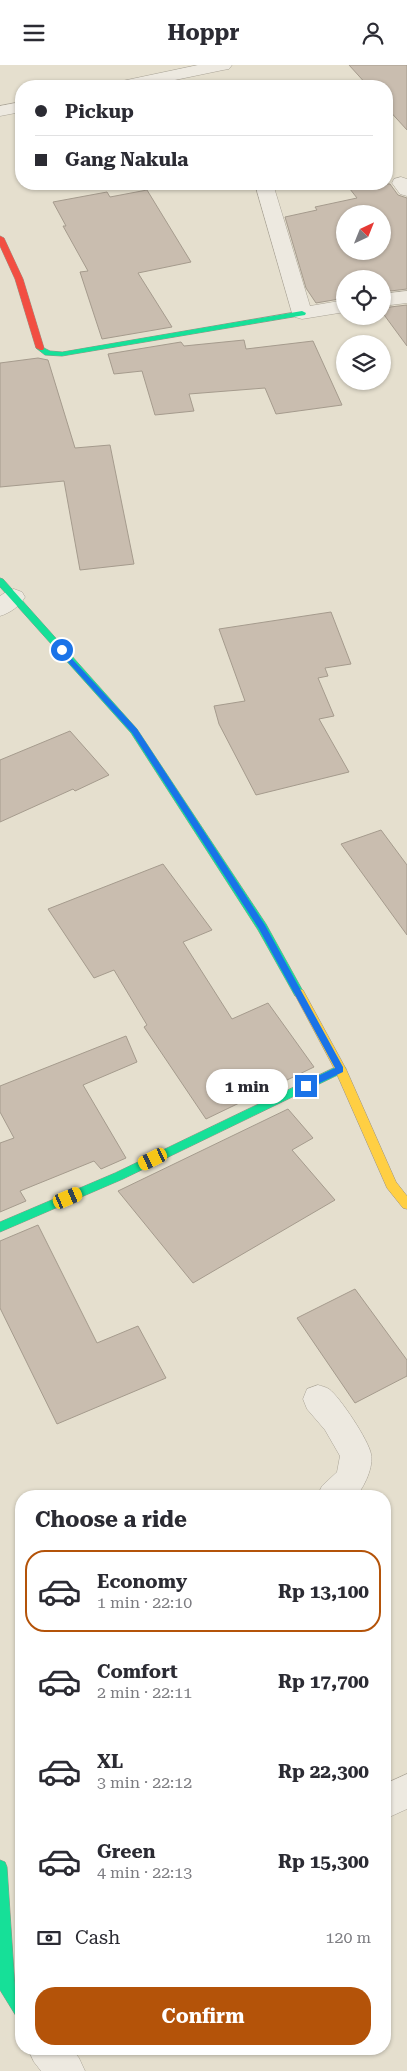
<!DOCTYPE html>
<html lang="en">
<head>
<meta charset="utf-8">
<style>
  body { margin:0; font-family:"Roboto Serif",serif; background:#f7f7f7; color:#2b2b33; height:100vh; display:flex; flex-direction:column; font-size:19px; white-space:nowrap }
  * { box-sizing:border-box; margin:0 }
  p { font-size:16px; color:#7c7c81 }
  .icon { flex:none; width:28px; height:28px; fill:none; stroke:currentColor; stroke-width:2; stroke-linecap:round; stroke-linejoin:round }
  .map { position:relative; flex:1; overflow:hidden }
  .details { position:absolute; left:15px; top:1425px; width:376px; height:565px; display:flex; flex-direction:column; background:#fff; border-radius:20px; box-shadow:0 1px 4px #0004 }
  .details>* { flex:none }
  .guide { position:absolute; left:15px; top:15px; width:378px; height:110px; border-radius:20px; box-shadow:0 1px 4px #0004; display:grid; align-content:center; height:110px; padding:0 20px; background:#fff }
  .needle { width:32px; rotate:43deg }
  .buttons { position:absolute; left:336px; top:140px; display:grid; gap:10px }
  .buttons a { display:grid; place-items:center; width:55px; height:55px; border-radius:50%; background:#fff; box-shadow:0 1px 4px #0004; font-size:25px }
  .end { position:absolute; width:22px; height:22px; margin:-11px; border:6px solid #1a73e8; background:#fff; box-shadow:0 0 0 2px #fff }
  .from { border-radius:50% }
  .bubble { position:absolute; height:35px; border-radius:18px; background:#fff; box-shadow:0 1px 4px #0004; font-size:16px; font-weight:700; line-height:35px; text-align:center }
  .car { position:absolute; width:15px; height:30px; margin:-15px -8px; border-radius:6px; box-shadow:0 0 4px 1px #0007; background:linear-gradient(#f5c518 24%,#345 0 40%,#f5c518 0 76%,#345 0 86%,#f5c518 0) }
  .guide b { display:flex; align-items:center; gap:18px; height:48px; font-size:19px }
  .guide b+b { border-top:1px solid #e1e1e2 }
  .guide i { width:12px; height:12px; background:#2b2b33 }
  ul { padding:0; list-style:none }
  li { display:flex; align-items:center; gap:15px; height:82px; margin:0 10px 8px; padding:0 10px; border:2px solid transparent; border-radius:20px }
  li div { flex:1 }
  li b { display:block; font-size:19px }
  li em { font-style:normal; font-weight:700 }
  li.on { border-color:#b45309 }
  li>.icon { width:45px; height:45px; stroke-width:1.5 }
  h2 { padding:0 20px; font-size:22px; line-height:60px }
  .pay { display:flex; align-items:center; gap:12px; height:55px; padding:0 20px; font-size:19px }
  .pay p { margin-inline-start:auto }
  .button { display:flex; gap:10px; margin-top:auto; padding:10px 20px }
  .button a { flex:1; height:58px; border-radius:20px; background:#b45309; color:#fff; font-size:20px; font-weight:700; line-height:58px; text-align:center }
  header { display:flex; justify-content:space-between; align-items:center; height:65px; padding:0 20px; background:#fff; font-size:22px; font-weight:700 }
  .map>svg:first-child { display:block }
  .building { fill:#c9bdaf; stroke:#a59b8d; fill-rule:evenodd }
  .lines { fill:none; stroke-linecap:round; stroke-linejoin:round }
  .street-casing { stroke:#aaa497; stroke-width:1 }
  .fast-casing { stroke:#9a9386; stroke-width:1 }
  .slow-casing { stroke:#9a9386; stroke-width:1 }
  .jam-casing { stroke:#9a9386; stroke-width:1 }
  .street { fill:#ede9e0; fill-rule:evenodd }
  .fast { fill:#16e098; fill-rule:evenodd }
  .slow { fill:#ffcf43; fill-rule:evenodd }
  .jam { fill:#f24e42; fill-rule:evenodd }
  .route { fill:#1a73e8 }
</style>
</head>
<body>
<header><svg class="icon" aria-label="menu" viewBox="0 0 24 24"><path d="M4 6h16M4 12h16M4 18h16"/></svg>Hoppr<svg class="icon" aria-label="person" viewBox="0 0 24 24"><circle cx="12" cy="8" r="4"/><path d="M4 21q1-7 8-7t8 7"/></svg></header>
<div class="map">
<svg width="407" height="2006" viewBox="0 0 407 2006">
  <rect width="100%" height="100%" fill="#e5dfce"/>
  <g class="building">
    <path d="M349 0H407V65L386 42V21H368Z"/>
    <path d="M346 119H390L398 130 407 133V224L382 227V214H345V233L316 238 306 223 285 152 317 145 315 142 357 133ZM345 149H382V186H345Z"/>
    <path d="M147 125 191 197 138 208 172 262 102 274 80 207 88 206 63 161H66L53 137 107 127 110 132Z"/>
    <path d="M407 240V281L382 247V243Z"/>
    <path d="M244 275 246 284 313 276 342 340 276 349 265 323 189 329 194 346 155 350 142 306 114 309 108 289 181 277 184 281Z"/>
    <path d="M38 293 48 295 75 383 110 380 134 499 80 505 64 416 0 422V298Z"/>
    <path d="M331 547 351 599 325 603 328 611 318 613 334 651 319 654 349 707 256 730 219 659 214 641 245 636 219 564Z"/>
    <path d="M70 666 109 710 75 726 73 724 0 757V695Z"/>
    <path d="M381 765 407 800V870L341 779Z"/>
    <path d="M163 799 212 865 183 877 232 954 268 938 314 1002 206 1054 144 962 147 960 114 905 94 913 48 844Z"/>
    <path d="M126 971 137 997 83 1020 126 1093 101 1104 94 1096 20 1126 26 1136 0 1147V1078L14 1073 0 1047V1021Z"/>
    <path d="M288 1044 313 1073 292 1085 335 1135 193 1218 118 1126Z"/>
    <path d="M38 1160 97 1278 138 1261 166 1313 57 1359 0 1243V1176Z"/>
    <path d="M355 1224 407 1295V1311L355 1338 297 1253Z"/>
  </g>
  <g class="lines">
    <g class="street-casing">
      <g id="street">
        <path d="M198 0H232L229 4 223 5 146 21H113L116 17 122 16Z"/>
        <path d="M21 37V47L0 51V41Z"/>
        <path d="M401 112 407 114V131L400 129 392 118 394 114Z"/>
        <path d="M255 119H273L310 241 345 235V247L302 254 295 252 292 248Z"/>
        <path d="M407 226V238L382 241V229Z"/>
        <path d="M14 524 22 527 25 532C20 541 10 548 0 551V531L6 527Z"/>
        <path d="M318 1320C321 1321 326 1322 329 1324 340 1332 369 1376 371 1389 374 1401 364 1423 356 1431H317L322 1421 337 1407 340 1391 325 1365 307 1344 303 1334 307 1324Z"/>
        <path d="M407 1709V1744L385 1754V1719Z"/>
        <path d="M28 1984H72L79 1993 85 2006H41L34 1997Z"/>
      </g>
    </g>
    <g class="fast-casing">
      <g id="fast">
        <path d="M302 246 306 248 305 250 62 291 45 290 36 283 40 281 50 286 62 287Z"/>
        <path d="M0 513 3 514 137 664 266 859 304 928 303 931H295L258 865 131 668 0 522Z"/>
        <path d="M340 1000 344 1001 346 1004 344 1007 123 1114 0 1167V1157L115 1108Z"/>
        <path d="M0 1795 5 1797 7 1802 15 1923 21 1932V1954L16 1951 0 1925Z"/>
      </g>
    </g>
    <g class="slow-casing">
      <path id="slow" d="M299 924 303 925 346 1004 396 1117 407 1131V1144L403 1143 387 1123 335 1005 294 928Z"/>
    </g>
    <g class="jam-casing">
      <path id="jam" d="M0 171 4 173 23 214 44 283 43 285H40L36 283 15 214 0 181Z"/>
    </g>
    <use href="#street" class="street"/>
    <use href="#fast" class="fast"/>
    <use href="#slow" class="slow"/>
    <use href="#jam" class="jam"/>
  </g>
  <path class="route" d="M62 583 137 664 265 860 343 1002V1007L309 1023H303V1018L335 1003 259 864 132 668 59 587V584Z"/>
</svg>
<div class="buttons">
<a><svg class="needle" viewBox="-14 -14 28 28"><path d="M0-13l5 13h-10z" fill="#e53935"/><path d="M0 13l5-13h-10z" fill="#7c7c81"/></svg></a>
<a><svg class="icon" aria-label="locate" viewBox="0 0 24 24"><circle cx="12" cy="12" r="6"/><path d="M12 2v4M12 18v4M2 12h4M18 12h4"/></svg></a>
<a><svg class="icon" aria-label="layers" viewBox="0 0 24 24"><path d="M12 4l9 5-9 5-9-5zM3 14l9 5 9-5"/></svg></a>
</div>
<i class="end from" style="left:62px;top:585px"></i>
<i class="end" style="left:306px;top:1021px"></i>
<div class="bubble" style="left:206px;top:1004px;width:82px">1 min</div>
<i class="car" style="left:153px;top:1094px;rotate:244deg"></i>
<i class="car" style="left:68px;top:1133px;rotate:67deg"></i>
<div class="guide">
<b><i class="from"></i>Pickup</b>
<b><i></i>Gang Nakula</b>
</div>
<section class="details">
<h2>Choose a ride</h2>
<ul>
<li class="on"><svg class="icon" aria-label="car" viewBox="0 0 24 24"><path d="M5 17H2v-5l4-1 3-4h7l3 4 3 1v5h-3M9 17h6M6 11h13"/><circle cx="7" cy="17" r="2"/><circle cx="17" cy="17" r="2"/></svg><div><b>Economy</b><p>1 min · 22:10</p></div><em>Rp 13,100</em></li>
<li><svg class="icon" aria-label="car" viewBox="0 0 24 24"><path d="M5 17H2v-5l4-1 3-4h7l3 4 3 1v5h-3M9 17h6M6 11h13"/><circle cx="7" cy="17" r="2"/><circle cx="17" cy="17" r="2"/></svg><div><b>Comfort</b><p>2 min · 22:11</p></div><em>Rp 17,700</em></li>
<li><svg class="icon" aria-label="car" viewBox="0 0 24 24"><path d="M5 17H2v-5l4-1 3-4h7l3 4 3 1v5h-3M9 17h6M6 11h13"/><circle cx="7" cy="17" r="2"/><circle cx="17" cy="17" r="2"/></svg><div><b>XL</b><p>3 min · 22:12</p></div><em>Rp 22,300</em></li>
<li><svg class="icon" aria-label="car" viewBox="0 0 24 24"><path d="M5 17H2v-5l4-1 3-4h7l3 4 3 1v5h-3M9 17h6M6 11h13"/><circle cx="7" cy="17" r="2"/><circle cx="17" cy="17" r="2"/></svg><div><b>Green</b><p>4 min · 22:13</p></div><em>Rp 15,300</em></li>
</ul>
<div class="pay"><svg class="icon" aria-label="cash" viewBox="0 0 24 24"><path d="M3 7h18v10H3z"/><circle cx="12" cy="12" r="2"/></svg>Cash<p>120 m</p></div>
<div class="button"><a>Confirm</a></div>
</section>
</div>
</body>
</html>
